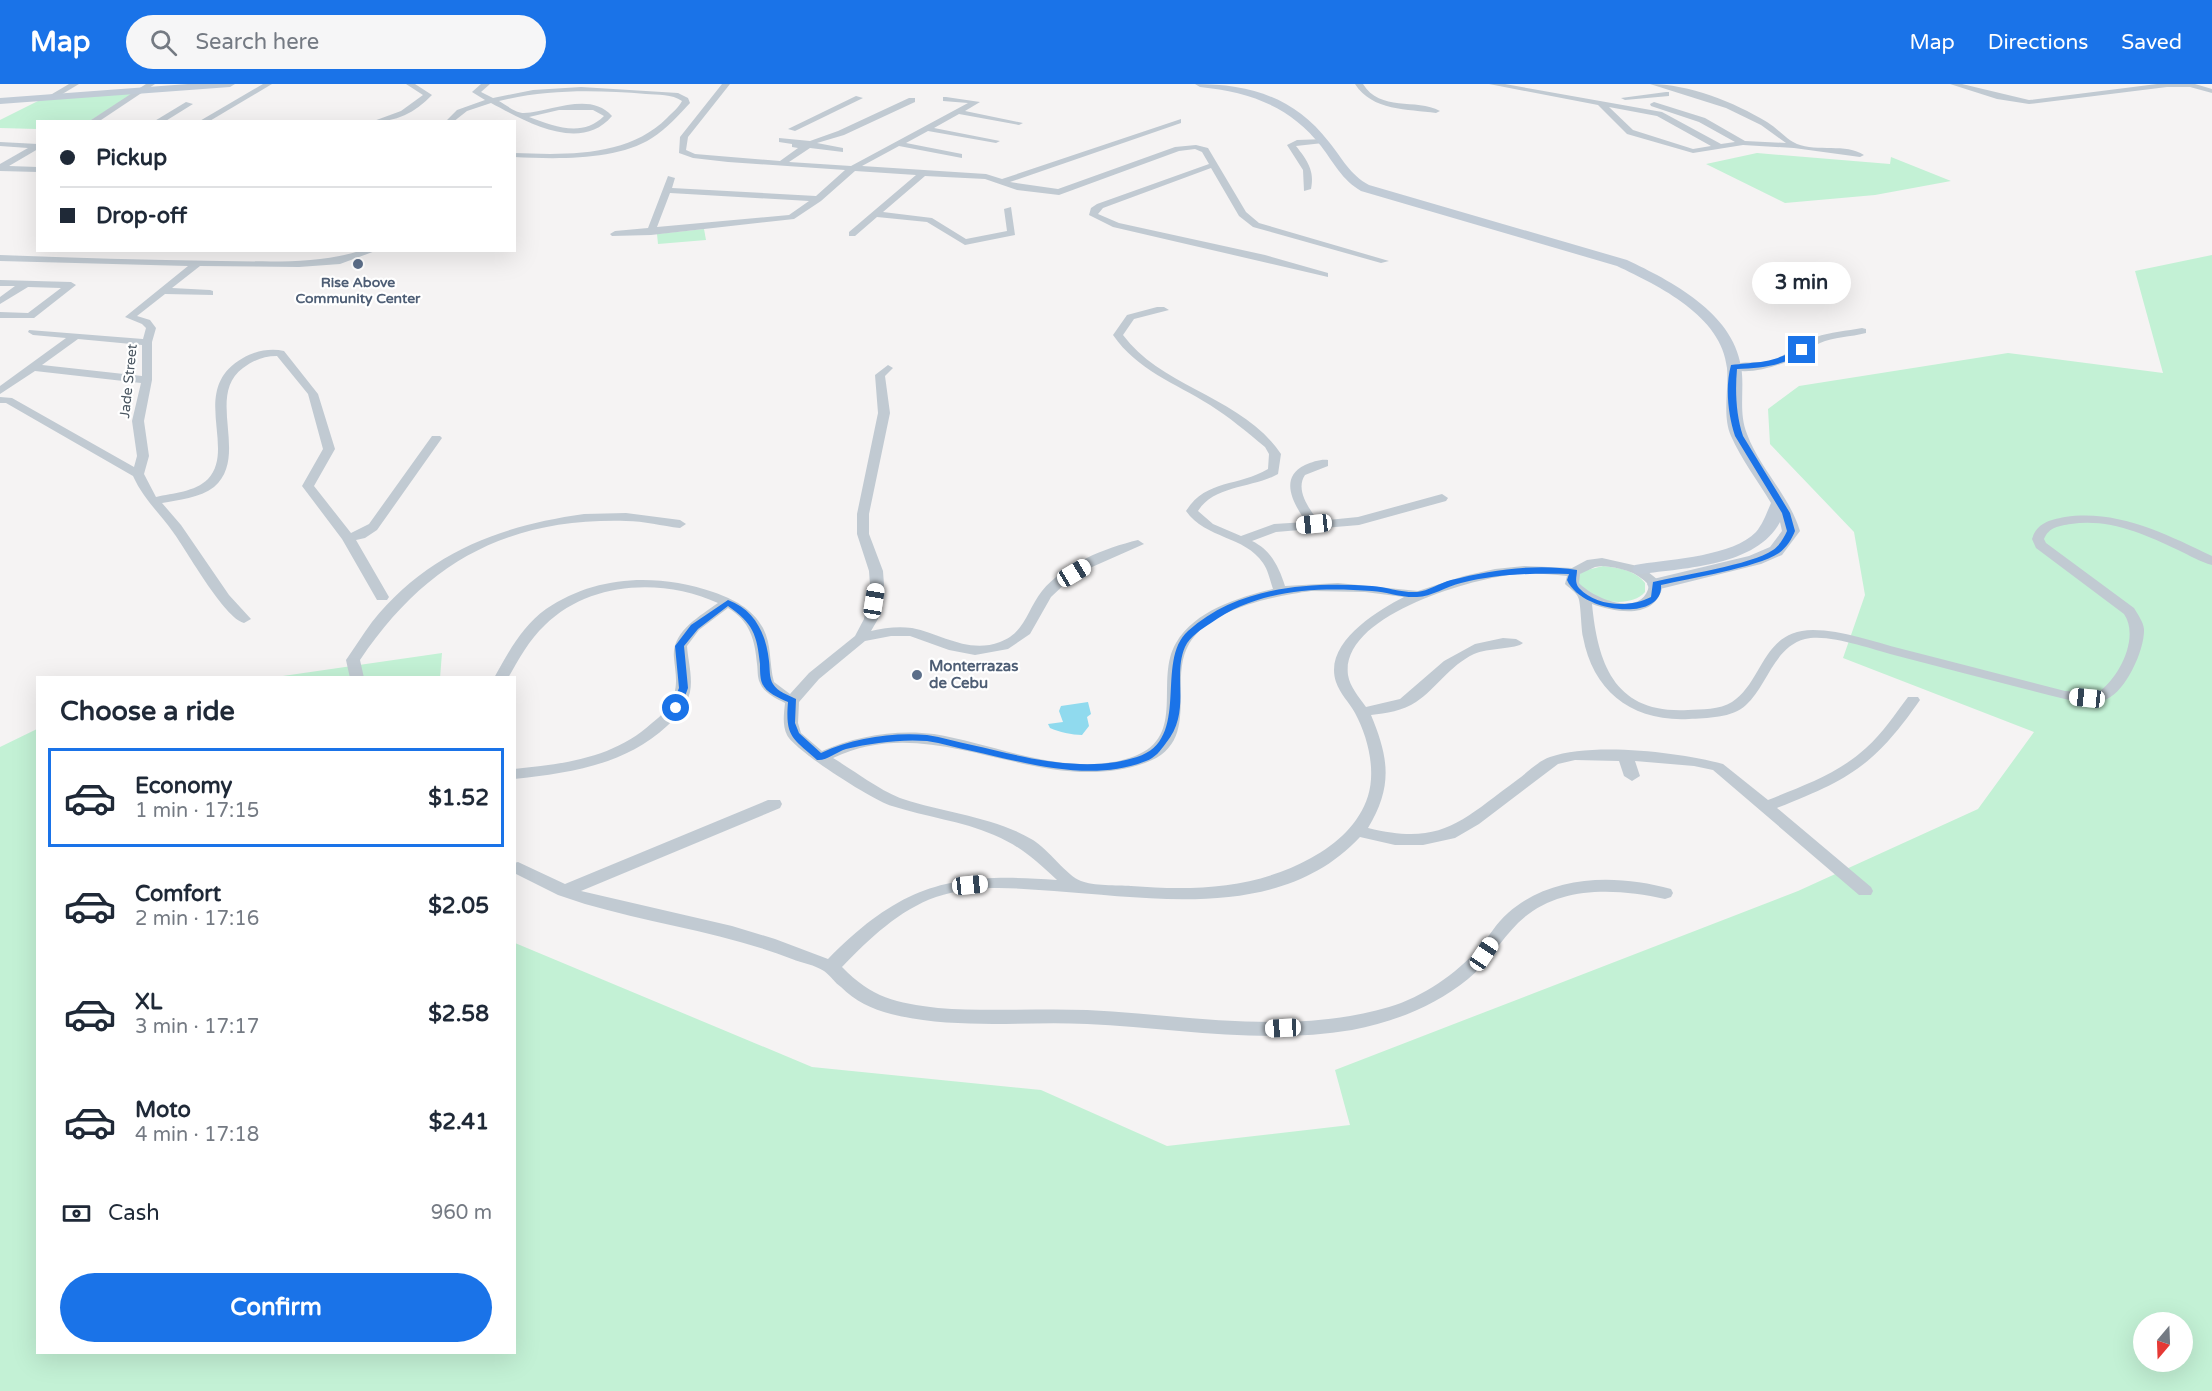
<!DOCTYPE html>
<html lang="en">
<head>
<meta charset="utf-8">
<style>
  body { margin:0; font-family:"Varela Round",sans-serif; background:#f6f6f7; color:#1f2937; height:100vh; display:flex; flex-direction:column; font-size:22px; white-space:nowrap }
  * { box-sizing:border-box; margin:0 }
  p { font-size:20px; color:#747a83 }
  .icon { flex:none; width:33px; height:33px; fill:none; stroke:currentColor; stroke-width:2; stroke-linecap:round; stroke-linejoin:round }
  .map { position:relative; flex:1; overflow:hidden }
  .sheet { position:absolute; left:36px; top:592px; width:480px; height:678px; display:flex; flex-direction:column; background:#fff; border-radius:0px; box-shadow:0 6px 24px #0002 }
  .sheet>* { flex:none }
  .guide { position:absolute; left:36px; top:36px; width:480px; height:132px; border-radius:0px; box-shadow:0 6px 24px #0002; display:grid; align-content:center; height:132px; padding:0 24px; background:#fff }
  .needle { width:39px; rotate:199deg }
  .tools { position:absolute; left:2133px; top:1228px; display:grid; gap:12px }
  .tools a { display:grid; place-items:center; width:60px; height:60px; border-radius:50%; background:#fff; box-shadow:0 6px 24px #0002; font-size:30px }
  .end { position:absolute; width:27px; height:27px; margin:-14px; border:8px solid #1a73e8; background:#fff; box-shadow:0 0 0 3px #fff }
  .from { border-radius:50% }
  .bubble { position:absolute; height:42px; border-radius:21px; background:#fff; box-shadow:0 6px 24px #0002; font-size:20px; font-weight:700; line-height:42px; text-align:center }
  .car { position:absolute; width:18px; height:36px; margin:-18px -9px; border-radius:8px; box-shadow:0 0 4px 2px #0007; background:linear-gradient(#fff 24%,#345 0 40%,#fff 0 76%,#345 0 86%,#fff 0) }
  .guide b { display:flex; align-items:center; gap:21px; height:57px; font-size:22px }
  .guide b+b { border-top:2px solid #e0e1e3 }
  .guide i { width:15px; height:15px; background:#1f2937 }
  ul { padding:0; list-style:none }
  li { display:flex; align-items:center; gap:18px; height:99px; margin:0 12px 9px; padding:0 12px; border:3px solid transparent; border-radius:0px }
  li div { flex:1 }
  li b { display:block; font-size:22px }
  li em { font-style:normal; font-weight:700 }
  li.active { border-color:#1a73e8 }
  li>.icon { width:54px; height:54px; stroke-width:1.5 }
  h2 { padding:0 24px; font-size:27px; line-height:72px }
  .pay { display:flex; align-items:center; gap:15px; height:66px; padding:0 24px; font-size:22px }
  .pay p { margin-inline-start:auto }
  .action { display:flex; gap:12px; margin-top:auto; padding:12px 24px }
  .action a { flex:1; height:69px; border-radius:36px; background:#1a73e8; color:#fff; font-size:24px; font-weight:700; line-height:69px; text-align:center }
  header { display:flex; align-items:center; gap:36px; box-sizing:border-box; height:84px; padding:0 30px; background:#1a73e8; color:#fff }
  header strong { font-size:28px }
  nav { display:flex; gap:33px; margin-inline-start:auto; font-size:21px }
  .search { width:420px; height:54px; background:#f6f6f7; display:flex; align-items:center; gap:15px; box-sizing:border-box; padding:0 21px; border-radius:33px; color:#747a83; font-size:22px }
  .map>svg:first-child { display:block }
  .green { fill:#c3f1d5; fill-rule:evenodd }
  .water { fill:#90daee }
  .lines { fill:none; stroke-linecap:round; stroke-linejoin:round }
  .street { fill:#c1cad2; fill-rule:evenodd }
  .secondary { fill:#c1cbd6; fill-rule:evenodd }
  .route { fill:#1a73e8 }
  .service-dot { fill:#5c6f8a; stroke:#fff; stroke-width:2 }
  .labels { text-anchor:middle; stroke-width:4.5; stroke-linejoin:round; paint-order:stroke }
  .far-service-label { font-size:14px; font-weight:bold; fill:#4e5e75; stroke:#fff }
  .far-street-label { font-size:14px; fill:#4a5661; stroke:#fff }
  .service-label { font-size:15px; font-weight:bold; fill:#4e5e75; stroke:#fff; text-anchor:start }
</style>
</head>
<body>
<header>
<strong>Map</strong>
<div class="search"><svg class="icon" aria-label="search" viewBox="0 0 24 24"><circle cx="10" cy="10" r="6"/><path d="M15 15l6 6"/></svg>Search here</div>
<nav><a>Map</a><a>Directions</a><a>Saved</a></nav>
</header>
<div class="map">
<svg width="2212" height="1307" viewBox="0 0 2212 1307">
  <rect width="100%" height="100%" fill="#f5f3f3"/>
  <g class="green">
    <path d="M134 9 90 37 38 38 37 45 0 44V36L40 16Z"/>
    <path d="M1757 69 1890 80 1891 73 1951 97 1875 111 1785 119 1706 80Z"/>
    <path d="M704 145 706 156 658 160 657 150Z"/>
    <path d="M2212 171V1307H0V663L37 645 38 1269H514L515 859 812 983 1041 1006 1167 1062 1350 1041 1335 986 1798 807 1978 725 2034 648 1843 574 1865 511 1854 448 1770 360 1768 325 1799 302 2008 269 2163 289 2135 187ZM2144 1239H2182V1278H2144Z"/>
    <path d="M1603 482C1619 484 1635 486 1645 499V508C1634 521 1608 520 1594 512 1589 510 1583 504 1579 500V491L1583 487Z"/>
    <path d="M442 569 440 594H269Z"/>
  </g>
  <path class="water" d="M1088 618 1091 630 1087 633 1089 642 1082 651C1072 651 1059 648 1050 644L1048 640 1063 638 1059 627 1061 622Z"/>
  <g class="lines">
    <g class="street">
      <path d="M69 0H79L54 15 47 13Z"/>
      <path d="M146 0H155L98 38H88Z"/>
      <path d="M263 0H272L208 38H198Z"/>
      <path d="M406 0H415L432 11C415 29 396 38 371 38L401 27 423 11Z"/>
      <path d="M481 0H490L481 8 493 14 533 6 581 3 678 9 688 14 690 19C679 31 666 45 652 54 617 77 555 75 514 73V69C567 71 628 73 667 34 672 29 679 23 682 17 672 10 658 11 646 10 597 6 547 5 499 17 506 21 516 29 524 29 551 28 590 7 612 32 580 70 525 37 491 19L467 27 453 38H445L457 26 485 16 472 8ZM559 26H593L604 32C582 54 554 42 529 33Z"/>
      <path d="M722 0H730L688 53 686 66 695 70 780 77 798 64 792 63V60L779 58V54L810 57 838 47 909 14H915V18L844 51 817 59 843 64V68L810 64 789 78 851 82 968 19 943 17V13H946L980 18 965 27 1023 39 1019 41 959 30 934 44 1000 57 996 59 928 47 906 59 962 70V74L899 62 862 82 986 90 1002 95 1181 35V39L1010 98 1058 105 1175 63 1196 61 1208 64 1246 128 1259 139 1389 177 1381 179 1253 143 1239 132 1211 84 1103 124 1098 130 1119 139 1265 171 1328 189V193L1113 143 1089 131 1091 124 1097 120 1209 80 1202 68 1195 65 1179 67 1059 111 1017 106 985 95 925 92 883 128 932 134 966 155 1007 147 1004 125 1011 123 1015 151 965 161 927 138 877 133 855 152H849V148L916 91 855 87 821 117 794 135 651 151 612 152 610 150 615 147 648 144 668 92 675 94 672 104 816 112 845 86 728 78 693 74 679 69 680 53ZM670 109 809 117 789 131 657 143Z"/>
      <path d="M1355 0H1363C1380 28 1416 14 1440 27L1436 29C1408 25 1372 27 1355 0Z"/>
      <path d="M1489 0H1505L1662 28 1721 60 1735 58 1699 38 1651 22 1650 20 1654 18 1705 34 1745 57 1786 59 1761 41 1726 24 1650 0C1689 0 1734 18 1767 38 1777 44 1787 56 1797 60 1817 68 1846 59 1864 71L1860 73 1794 64 1743 61 1693 69 1627 50 1598 21ZM1609 23 1657 32 1711 62 1693 65 1633 46Z"/>
      <path d="M1950 0H1962L2029 16 2157 0H2195L2212 5V9L2190 3H2167L2029 20 1997 15Z"/>
      <path d="M1666 8H1669V12L1625 16 1621 14Z"/>
      <path d="M856 12 863 14 795 47 788 45Z"/>
      <path d="M186 18 193 20 164 38H153Z"/>
      <path d="M1326 55V59H1323L1296 62C1307 76 1315 87 1311 105L1304 107 1303 86 1287 61 1297 56Z"/>
      <path d="M0 58 38 60V65L9 82 38 83V88L0 87V80L28 64 0 62Z"/>
      <path d="M363 166H378L340 180 299 183 200 182 172 204 210 206 213 207V211L165 210 137 232 150 236 156 244 152 258V296L144 337 149 372 144 390 156 413C173 409 195 408 208 395 237 364 188 305 243 274 255 267 270 264 284 267L318 310 335 365 314 402 351 449 369 440 432 352H440L442 354 377 446 365 454 356 456 389 513 387 516H377L342 455 302 402 323 365 308 310 277 272C264 272 254 276 243 284 205 312 250 372 214 403 200 414 178 416 162 419L181 441 229 511 251 535 244 539C224 534 187 467 173 448 159 428 144 416 133 392L6 319H0V313L12 314 134 383 137 372 132 337 141 299 35 287 0 310V302L66 254 33 251 28 248 29 246 143 255 146 244 142 240 125 233 188 182 0 177V171C74 174 147 176 221 177 269 177 317 181 363 166ZM78 255 142 261V292L42 281Z"/>
      <path d="M0 196 71 198 76 201 34 234H0V228L28 229 61 204 28 203 0 220V213L15 202H0Z"/>
      <path d="M1157 223H1164L1169 226 1134 235 1123 251C1162 304 1243 313 1281 370L1278 390C1254 404 1214 401 1198 427L1213 440 1241 452 1274 440 1306 438C1294 420 1278 394 1305 381 1312 378 1321 375 1328 376V382L1305 391C1295 406 1309 424 1318 437L1358 433 1442 410 1448 414 1446 417 1359 441 1276 448 1252 457C1271 466 1279 483 1285 502L1338 499 1418 507 1464 492 1495 485 1524 482 1572 484 1587 476 1602 474 1642 483 1663 500C1657 536 1618 529 1592 520 1598 581 1615 630 1688 626 1701 625 1720 626 1732 618 1764 597 1762 546 1813 546 1843 546 1874 558 1902 565 1957 579 2011 593 2065 607L2097 609C2119 595 2140 553 2124 530L2036 464 2032 455C2037 439 2049 436 2065 433 2117 425 2166 450 2212 472V481C2200 478 2189 471 2178 466 2145 450 2108 434 2071 440 2059 442 2049 443 2044 455L2046 459 2134 524C2138 531 2143 537 2144 545 2145 565 2126 607 2107 615 2094 621 2078 618 2065 615 2008 601 1951 586 1894 571 1871 565 1828 549 1805 555 1774 563 1767 602 1746 621 1733 634 1706 634 1689 635 1633 638 1593 608 1583 553 1581 545 1581 518 1578 513 1576 508 1569 504 1565 500L1567 492C1550 490 1533 489 1517 490 1473 494 1340 531 1348 591 1350 603 1359 613 1366 623L1400 615 1444 577 1475 560 1503 554 1516 555 1523 559C1517 565 1487 564 1474 570 1449 582 1437 604 1416 618 1403 627 1386 629 1371 631 1389 674 1393 703 1368 744 1441 762 1460 738 1517 696 1527 689 1538 677 1550 673 1593 658 1679 668 1723 680L1768 716C1802 702 1838 690 1866 664 1883 649 1895 630 1908 613H1918L1920 616C1874 682 1850 695 1777 724L1871 803 1873 807 1871 811H1859L1713 686 1694 682 1635 677 1640 692 1632 697 1624 692 1619 677 1575 676 1558 680 1479 740 1455 754 1423 761H1395L1360 753C1282 837 1155 814 1054 807 1015 804 974 800 936 813 899 826 869 855 842 883 872 914 896 919 938 924 988 928 1038 924 1087 926 1187 931 1291 952 1389 923 1423 913 1456 890 1479 864 1489 853 1496 839 1508 829 1552 790 1617 790 1671 805L1673 809 1671 813 1665 815C1615 804 1557 801 1518 839 1500 857 1488 879 1468 895 1435 922 1394 938 1352 946 1264 961 1175 944 1087 940 1022 937 956 946 891 930 872 925 855 917 841 903 835 899 830 891 824 887 815 881 802 879 792 875 725 849 654 840 585 820L558 811 514 789V779L518 778 565 800 768 716H780L782 720 780 724 581 807 732 842 775 855 828 875C903 799 953 788 1057 796 1035 776 1022 763 994 751 962 737 926 733 892 722 874 717 795 667 787 651 782 641 784 629 785 619 775 614 764 609 760 599 757 593 758 586 757 580 755 556 750 537 728 524L699 546 687 562C688 577 693 593 690 608 687 621 677 633 667 642 625 681 570 689 514 695V685C564 680 614 674 652 639 662 631 671 623 674 610 678 598 675 586 674 574 671 548 700 532 718 519 663 494 590 497 545 541 529 556 519 575 508 594H494C508 569 522 542 546 525 596 491 657 489 713 508 733 515 752 524 763 544 772 561 769 580 774 598L790 610 809 589 855 552 864 535 870 501 869 487 857 450V430L878 329 875 291 888 281 893 284 885 292 890 329 869 430V450L883 487 884 501 878 535 871 547C884 544 898 542 912 544 942 550 968 570 1000 558 1025 549 1027 526 1042 507 1064 480 1105 464 1138 456L1144 460 1092 483 1068 497 1051 513 1030 550 1008 565 975 571 949 566 910 552H891L865 557 819 595 799 618 798 639 801 649 822 667C855 652 897 645 934 650 995 660 1073 696 1135 672 1187 652 1154 596 1176 559 1194 527 1239 513 1273 505 1270 496 1268 486 1263 479 1245 452 1206 455 1186 427 1206 395 1238 403 1268 385L1269 370 1265 363C1247 348 1229 333 1210 321 1175 299 1137 286 1113 251L1127 231ZM1602 482C1621 484 1636 487 1649 501 1644 534 1595 516 1579 499L1580 490 1595 483ZM1311 507 1365 508 1404 513C1377 527 1323 559 1336 598 1340 610 1349 618 1355 629 1368 653 1376 686 1368 712 1359 740 1337 760 1311 774 1255 805 1194 807 1131 802 1117 801 1093 802 1081 797 1067 792 1048 765 1033 756 995 733 945 729 903 715 882 708 853 686 833 674 937 624 1038 716 1145 679 1203 659 1167 598 1189 560 1210 524 1275 512 1311 507Z"/>
      <path d="M1862 244 1866 245V249C1851 253 1833 253 1820 259 1811 263 1804 270 1796 274 1781 281 1742 294 1729 283 1738 276 1758 280 1770 277 1786 272 1800 259 1816 253 1830 248 1847 247 1862 244Z"/>
      <path d="M584 430 626 429 680 436 686 440 680 444C662 442 644 437 626 437 507 434 426 478 360 576L364 594H350L346 576C355 563 363 550 372 538 427 469 499 442 584 430Z"/>
    </g>
    <g class="secondary">
      <path d="M188 0H235L230 3 0 20V14Z"/>
      <path d="M1195 0C1250 0 1294 13 1329 58 1342 74 1350 91 1369 101L1627 176C1671 197 1732 228 1741 282 1745 304 1738 328 1747 350 1760 385 1789 411 1800 447L1782 471 1761 480 1656 506 1649 504 1647 500 1649 496 1749 472 1770 463 1782 447 1780 438C1757 482 1685 484 1641 490L1635 489 1632 485 1635 481 1641 480C1673 475 1733 472 1756 448 1763 440 1767 428 1771 419 1758 397 1741 375 1731 352 1722 331 1729 306 1727 284 1722 232 1659 202 1617 182L1361 107C1342 96 1334 79 1321 62 1290 22 1249 8 1200 3Z"/>
    </g>
  </g>
  <path class="route" d="M1799 264 1805 266C1785 282 1762 284 1737 285 1735 307 1736 331 1743 352L1790 429 1795 447C1792 455 1786 464 1779 469 1756 484 1690 494 1661 501 1664 538 1582 530 1567 496L1569 490C1531 489 1497 490 1461 499 1447 502 1431 513 1417 513 1403 514 1387 508 1372 507 1317 503 1258 505 1211 539 1202 545 1190 552 1185 563 1172 593 1192 627 1166 659 1160 667 1155 674 1146 677 1092 699 1026 679 972 667 957 664 942 659 927 657 900 655 872 659 846 665 836 668 827 677 817 676 793 654 785 654 788 618 779 614 766 609 762 599 760 594 760 586 760 580 757 551 753 539 728 522L698 545 684 562 688 604 680 626 671 624 679 604 675 562 691 541 728 516C755 526 766 550 769 577 770 584 769 594 773 600 778 608 788 611 796 615L795 639 799 649 821 669C853 654 892 648 927 651 942 653 957 658 972 661 1024 673 1084 690 1137 673 1192 656 1154 577 1188 547 1238 502 1309 498 1372 502 1386 503 1403 509 1417 508 1428 507 1440 499 1451 496 1491 486 1536 479 1577 486 1577 492 1574 498 1579 504 1597 523 1630 524 1651 513L1653 498C1682 491 1751 481 1773 466 1779 462 1784 454 1787 447L1782 429 1735 352C1728 331 1725 303 1731 281 1761 277 1771 280 1799 264Z"/>
  <g class="service-dot">
    <circle cx="358" cy="180" r="6"/>
    <circle cx="917" cy="591" r="6"/>
  </g>
  <g class="labels">
    <g class="far-service-label">
      <text x="358" y="203">Rise Above<tspan x="358" dy="16">Community Center</tspan></text>
    </g>
    <g class="far-street-label">
      <text transform="translate(128 297) rotate(-84)" y="5">Jade Street</text>
    </g>
    <g class="service-label">
      <text x="929" y="587">Monterrazas<tspan x="929" dy="17">de Cebu</tspan></text>
    </g>
  </g>
</svg>
<div class="tools">
<a><svg class="needle" viewBox="-14 -14 28 28"><path d="M0-13l5 13h-10z" fill="#e53935"/><path d="M0 13l5-13h-10z" fill="#747a83"/></svg></a>
</div>
<i class="end from" style="left:676px;top:624px"></i>
<i class="end" style="left:1802px;top:266px"></i>
<div class="bubble" style="left:1752px;top:178px;width:99px">3 min</div>
<i class="car" style="left:1314px;top:440px;rotate:264deg"></i>
<i class="car" style="left:1074px;top:489px;rotate:59deg"></i>
<i class="car" style="left:874px;top:517px;rotate:9deg"></i>
<i class="car" style="left:2087px;top:614px;rotate:276deg"></i>
<i class="car" style="left:970px;top:801px;rotate:84deg"></i>
<i class="car" style="left:1484px;top:870px;rotate:34deg"></i>
<i class="car" style="left:1283px;top:944px;rotate:267deg"></i>
<div class="guide">
<b><i class="from"></i>Pickup</b>
<b><i></i>Drop-off</b>
</div>
<section class="sheet">
<h2>Choose a ride</h2>
<ul>
<li class="active"><svg class="icon" aria-label="car" viewBox="0 0 24 24"><path d="M5 17H2v-5l4-1 3-4h7l3 4 3 1v5h-3M9 17h6M6 11h13"/><circle cx="7" cy="17" r="2"/><circle cx="17" cy="17" r="2"/></svg><div><b>Economy</b><p>1 min · 17:15</p></div><em>$1.52</em></li>
<li><svg class="icon" aria-label="car" viewBox="0 0 24 24"><path d="M5 17H2v-5l4-1 3-4h7l3 4 3 1v5h-3M9 17h6M6 11h13"/><circle cx="7" cy="17" r="2"/><circle cx="17" cy="17" r="2"/></svg><div><b>Comfort</b><p>2 min · 17:16</p></div><em>$2.05</em></li>
<li><svg class="icon" aria-label="car" viewBox="0 0 24 24"><path d="M5 17H2v-5l4-1 3-4h7l3 4 3 1v5h-3M9 17h6M6 11h13"/><circle cx="7" cy="17" r="2"/><circle cx="17" cy="17" r="2"/></svg><div><b>XL</b><p>3 min · 17:17</p></div><em>$2.58</em></li>
<li><svg class="icon" aria-label="car" viewBox="0 0 24 24"><path d="M5 17H2v-5l4-1 3-4h7l3 4 3 1v5h-3M9 17h6M6 11h13"/><circle cx="7" cy="17" r="2"/><circle cx="17" cy="17" r="2"/></svg><div><b>Moto</b><p>4 min · 17:18</p></div><em>$2.41</em></li>
</ul>
<div class="pay"><svg class="icon" aria-label="cash" viewBox="0 0 24 24"><path d="M3 7h18v10H3z"/><circle cx="12" cy="12" r="2"/></svg>Cash<p>960 m</p></div>
<div class="action"><a>Confirm</a></div>
</section>
</div>
</body>
</html>
